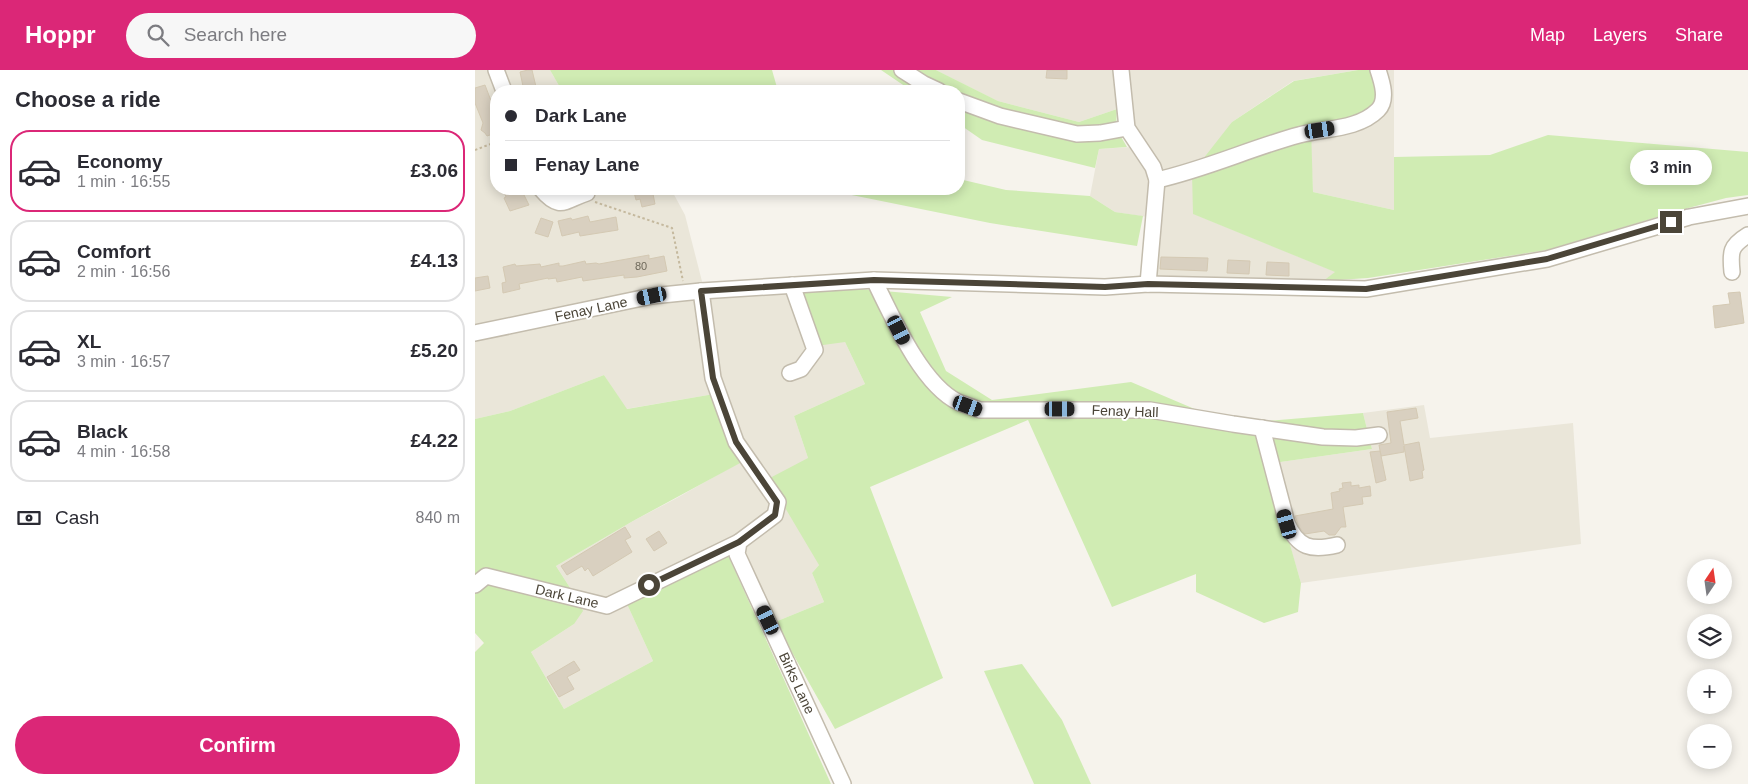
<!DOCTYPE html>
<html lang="en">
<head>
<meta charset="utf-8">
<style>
  body { margin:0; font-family:Arial,sans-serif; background:#f7f7f7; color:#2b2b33; height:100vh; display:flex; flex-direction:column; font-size:19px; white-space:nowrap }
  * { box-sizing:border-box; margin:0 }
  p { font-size:16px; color:#7c7c81 }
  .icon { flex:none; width:28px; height:28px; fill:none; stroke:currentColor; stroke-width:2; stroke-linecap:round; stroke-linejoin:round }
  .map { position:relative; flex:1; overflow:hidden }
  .sheet { display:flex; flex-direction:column; background:#fff; width:475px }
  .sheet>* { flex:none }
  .top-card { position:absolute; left:15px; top:15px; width:475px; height:110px; border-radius:20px; box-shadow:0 2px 12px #0003; display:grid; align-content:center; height:110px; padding:0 15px; background:#fff }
  .needle { width:32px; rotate:13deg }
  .fabs { position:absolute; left:1212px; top:489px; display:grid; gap:10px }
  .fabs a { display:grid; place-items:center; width:45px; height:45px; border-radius:50%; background:#fff; box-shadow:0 2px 12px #0003; font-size:25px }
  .end { position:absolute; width:22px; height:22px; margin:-11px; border:6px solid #4b4538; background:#fff; box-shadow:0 0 0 2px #fff }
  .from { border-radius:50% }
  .bubble { position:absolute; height:35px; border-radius:18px; background:#fff; box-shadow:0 2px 12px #0003; font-size:16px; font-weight:700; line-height:35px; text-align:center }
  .car { position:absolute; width:15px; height:30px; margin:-15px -8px; border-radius:6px; box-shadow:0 0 4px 1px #0007; background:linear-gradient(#222 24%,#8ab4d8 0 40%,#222 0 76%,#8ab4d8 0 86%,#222 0) }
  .top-card b { display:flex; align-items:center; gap:18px; height:48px; font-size:19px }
  .top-card b+b { border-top:1px solid #e1e1e2 }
  .top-card i { width:12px; height:12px; background:#2b2b33 }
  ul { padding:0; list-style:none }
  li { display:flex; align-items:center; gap:15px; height:82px; margin:0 10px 8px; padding:0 5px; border:2px solid #e1e1e2; border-radius:20px }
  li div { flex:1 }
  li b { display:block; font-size:19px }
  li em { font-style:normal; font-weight:700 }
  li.on { border-color:#db2777 }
  li>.icon { width:45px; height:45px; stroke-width:1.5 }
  h2 { padding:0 15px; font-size:22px; line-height:60px }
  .pay { display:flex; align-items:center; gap:12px; height:55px; padding:0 15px; font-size:19px }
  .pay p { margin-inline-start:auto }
  .primary-button { display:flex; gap:10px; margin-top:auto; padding:10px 15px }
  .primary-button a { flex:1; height:58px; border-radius:30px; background:#db2777; color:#fff; font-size:20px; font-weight:700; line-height:58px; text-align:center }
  header { display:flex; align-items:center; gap:30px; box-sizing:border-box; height:70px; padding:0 25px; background:#db2777; color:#fff }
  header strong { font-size:24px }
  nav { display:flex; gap:28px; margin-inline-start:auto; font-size:18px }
  .search { width:350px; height:45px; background:#f7f7f7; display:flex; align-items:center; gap:12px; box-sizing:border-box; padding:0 18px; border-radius:28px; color:#7c7c81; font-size:19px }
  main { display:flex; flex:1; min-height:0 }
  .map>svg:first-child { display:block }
  .residential { fill:#eae6d9 }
  .green { fill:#d0ecb3 }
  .building { fill:#d9d0c0; stroke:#d4c9b3 }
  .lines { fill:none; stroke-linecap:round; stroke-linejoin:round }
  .minor-casing { stroke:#c3bcad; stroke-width:18 }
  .path { stroke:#c5b99e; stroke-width:2; stroke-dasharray:2.5 2.5; stroke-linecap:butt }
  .minor { stroke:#fff; stroke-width:15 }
  .route { stroke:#4b4538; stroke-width:6 }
  .labels { text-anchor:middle; stroke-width:4; stroke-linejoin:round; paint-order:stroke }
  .number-label { font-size:11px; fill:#6e685a }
  .street-label { font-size:14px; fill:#4b4538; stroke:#fff }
</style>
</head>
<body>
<header>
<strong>Hoppr</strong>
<div class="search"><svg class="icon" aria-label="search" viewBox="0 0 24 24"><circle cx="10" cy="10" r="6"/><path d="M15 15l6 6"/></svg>Search here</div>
<nav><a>Map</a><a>Layers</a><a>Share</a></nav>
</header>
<main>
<section class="sheet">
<h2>Choose a ride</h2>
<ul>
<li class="on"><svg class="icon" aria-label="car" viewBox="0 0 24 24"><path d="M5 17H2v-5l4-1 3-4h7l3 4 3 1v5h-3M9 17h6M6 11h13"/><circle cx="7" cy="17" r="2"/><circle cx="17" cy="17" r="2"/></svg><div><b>Economy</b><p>1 min · 16:55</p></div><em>£3.06</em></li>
<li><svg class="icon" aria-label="car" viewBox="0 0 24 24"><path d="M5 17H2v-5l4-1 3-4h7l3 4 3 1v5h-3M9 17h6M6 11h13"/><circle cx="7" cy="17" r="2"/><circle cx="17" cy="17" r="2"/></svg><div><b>Comfort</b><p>2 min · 16:56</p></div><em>£4.13</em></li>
<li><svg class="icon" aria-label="car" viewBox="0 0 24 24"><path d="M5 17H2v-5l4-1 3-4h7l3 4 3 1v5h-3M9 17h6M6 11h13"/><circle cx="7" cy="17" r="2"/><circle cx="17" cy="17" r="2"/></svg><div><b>XL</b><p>3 min · 16:57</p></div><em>£5.20</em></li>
<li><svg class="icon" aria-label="car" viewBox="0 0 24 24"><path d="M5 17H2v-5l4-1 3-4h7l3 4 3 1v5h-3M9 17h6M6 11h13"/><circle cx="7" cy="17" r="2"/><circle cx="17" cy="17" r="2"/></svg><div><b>Black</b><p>4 min · 16:58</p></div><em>£4.22</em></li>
</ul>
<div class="pay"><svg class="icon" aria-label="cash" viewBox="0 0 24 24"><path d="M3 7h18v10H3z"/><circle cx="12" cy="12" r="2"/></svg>Cash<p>840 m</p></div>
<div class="primary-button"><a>Confirm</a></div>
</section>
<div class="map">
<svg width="1273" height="714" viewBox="0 0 1273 714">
  <rect width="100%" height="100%" fill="#f6f3ec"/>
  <g class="residential">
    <path d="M0 0H75L87 21H21V119H196L210 145 231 227 318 219 370 272 390 314 319 346 333 388 344 495 337 503 349 532 300 552 269 477 147 523 178 591 89 639 56 582 99 554V524L81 496 158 451 200 429 267 391 239 324 151 339 129 305 35 341 0 349Z"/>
    <path d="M461 0H883L818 11 757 52 719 144 861 202 848 211 682 207 685 149 640 142 615 126 624 79 672 76 658 52 642 39 604 52 523 31Z"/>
    <path d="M911 0H919V140L838 122 835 58Z"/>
    <path d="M949 335 955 368 1098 353 1106 474 826 513 791 394 897 379 888 343Z"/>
  </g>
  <g class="green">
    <path d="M75 0H297L303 21H87Z"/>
    <path d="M406 0H461L523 31 604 52 642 39 641 58 652 77 624 79 620 98 507 70 484 54V21H437Z"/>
    <path d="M883 0H911V41L836 58 838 122 919 140V87L1015 85 1073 65 1273 82V125L1251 128 1206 140 1072 180 893 208 848 211 860 202 718 144 717 103 757 52 819 11Z"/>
    <path d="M484 109 531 120 615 126 640 142 668 146 662 176 515 153 347 119H484Z"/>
    <path d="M318 219H386L477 227 445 242 471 301 517 330 656 312 755 354 888 343 897 379 792 394 826 513 823 542 789 553 721 522V504L637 537 553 350 395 417 468 608 360 659 300 552 349 532 337 503 344 495 293 409 333 388 319 346 390 314 370 272 341 276Z"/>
    <path d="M129 305 152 339 239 324 267 392 158 451 81 496 99 524 0 507V349L35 341Z"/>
    <path d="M253 485 356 714H0V582L9 573 0 563V523L13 512 104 533 108 541 99 554 56 582 89 639 178 591 152 534Z"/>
    <path d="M547 594 587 650 616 714H559L509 601Z"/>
  </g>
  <g class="building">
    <path d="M53 0H57L62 21H49L45 2Z"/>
    <path d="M572 0H592V9L571 8Z"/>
    <path d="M10 15 21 44V63L12 66 10 63 6 60 8 53 0 33V18Z"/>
    <path d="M28 119H46L54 135 35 141 29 128 31 127Z"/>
    <path d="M177 119 180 134 167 137 165 129 161 130 159 122Z"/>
    <path d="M113 146 115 152 141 147 143 160 105 166 104 162 87 166 83 151 96 148 97 150Z"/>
    <path d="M66 148 78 152 73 167 60 163Z"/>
    <path d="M174 185V189L189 186 192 201 162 207 149 208V205L108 211 107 207 82 212 81 208 73 209V208L44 214 45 219 28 223 27 213 31 212 28 197 40 194 41 196 65 194 66 197 84 193V196H88L110 191 111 194 121 193 124 194Z"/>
    <path d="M686 187 733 188 732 201 685 199Z"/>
    <path d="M753 190 775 191 774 204 752 203Z"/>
    <path d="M792 192 814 193V206L791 205Z"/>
    <path d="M13 206 15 218 0 221V208Z"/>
    <path d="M1265 222 1269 253 1240 258 1238 236 1255 234 1253 223Z"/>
    <path d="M941 338 943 348 925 351 929 375 944 372 949 400 947 401 948 408 935 411 929 376V382L906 386 904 375 916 373 912 342Z"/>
    <path d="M905 381 911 410 901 413 895 382Z"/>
    <path d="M876 412V416L884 415V418L895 416 896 426 887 427 888 434 868 437 871 457H866L860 465H854L849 461 830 464 824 457 820 446 858 439 856 423 865 421 864 419 868 418 867 413Z"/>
    <path d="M150 457 156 467 150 470 157 482 118 506 113 498 110 501 107 496 92 505 86 496Z"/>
    <path d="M184 461 192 473 179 481 171 469Z"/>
    <path d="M99 591 105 600 92 607 99 619 84 627 72 607Z"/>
  </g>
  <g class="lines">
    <g class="minor-casing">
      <g id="minor">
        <path d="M21 0 29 21"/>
        <path d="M427 0 449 14 464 21"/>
        <path d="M646 0 652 58 678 97 682 110 673 214"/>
        <path d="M484 31 525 46 602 64 625 63 652 58"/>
        <path d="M682 110C731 99 776 78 824 65 849 58 883 60 903 40 913 30 907 12 903 0"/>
        <path d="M66 119C85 142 90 130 112 123"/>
        <path d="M1257 202C1255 182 1255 176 1273 165"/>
        <path d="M399 210C417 246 446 314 483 332 490 335 498 337 505 340H675L758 354 848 367 881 368 904 365"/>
        <path d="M226 221 238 308 261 372 303 432 300 445 264 472 262 484 368 714"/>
        <path d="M0 263 177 226 226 221 399 210 630 217 673 214 891 219 1072 189 1214 147 1273 136"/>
        <path d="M315 303 326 299 340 280 317 215"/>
        <path d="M787 358 812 453C823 478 836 481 862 475"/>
        <path d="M0 515 11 506 132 536 264 472"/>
      </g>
    </g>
    <g class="path">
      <path d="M0 80 21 72"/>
      <path d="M120 132 197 158 208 211"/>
    </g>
    <use href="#minor" class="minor"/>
  </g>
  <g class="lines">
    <path class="route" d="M174 515 264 472 300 445 302 432 261 372 238 308 226 221 399 210 630 217 673 214 891 219 1072 189 1196 152"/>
  </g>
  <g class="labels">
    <g class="number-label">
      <text x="166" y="200">80</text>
    </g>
    <g class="street-label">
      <text transform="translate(116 239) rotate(-12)" y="5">Fenay Lane</text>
      <text transform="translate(650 341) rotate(2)" y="5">Fenay Hall</text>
      <text transform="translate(92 526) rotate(13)" y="5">Dark Lane</text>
      <text transform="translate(322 613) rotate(65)" y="5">Birks Lane</text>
    </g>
  </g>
</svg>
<div class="fabs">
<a><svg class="needle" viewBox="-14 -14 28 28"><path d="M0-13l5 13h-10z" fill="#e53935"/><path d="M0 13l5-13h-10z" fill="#7c7c81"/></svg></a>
<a><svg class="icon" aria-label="layers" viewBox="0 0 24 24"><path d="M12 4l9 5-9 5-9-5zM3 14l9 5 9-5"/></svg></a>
<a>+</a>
<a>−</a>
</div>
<i class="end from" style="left:174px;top:515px"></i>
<i class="end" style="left:1196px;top:152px"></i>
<div class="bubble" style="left:1155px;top:80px;width:82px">3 min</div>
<i class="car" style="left:845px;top:60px;rotate:81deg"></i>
<i class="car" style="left:177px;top:226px;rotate:258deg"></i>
<i class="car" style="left:424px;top:260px;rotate:153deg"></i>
<i class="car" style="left:493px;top:336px;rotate:110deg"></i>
<i class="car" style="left:585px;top:339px;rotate:90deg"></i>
<i class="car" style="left:812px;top:454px;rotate:344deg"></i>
<i class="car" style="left:293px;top:550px;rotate:335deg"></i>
<div class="top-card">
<b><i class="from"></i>Dark Lane</b>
<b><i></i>Fenay Lane</b>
</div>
</div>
</main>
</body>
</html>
